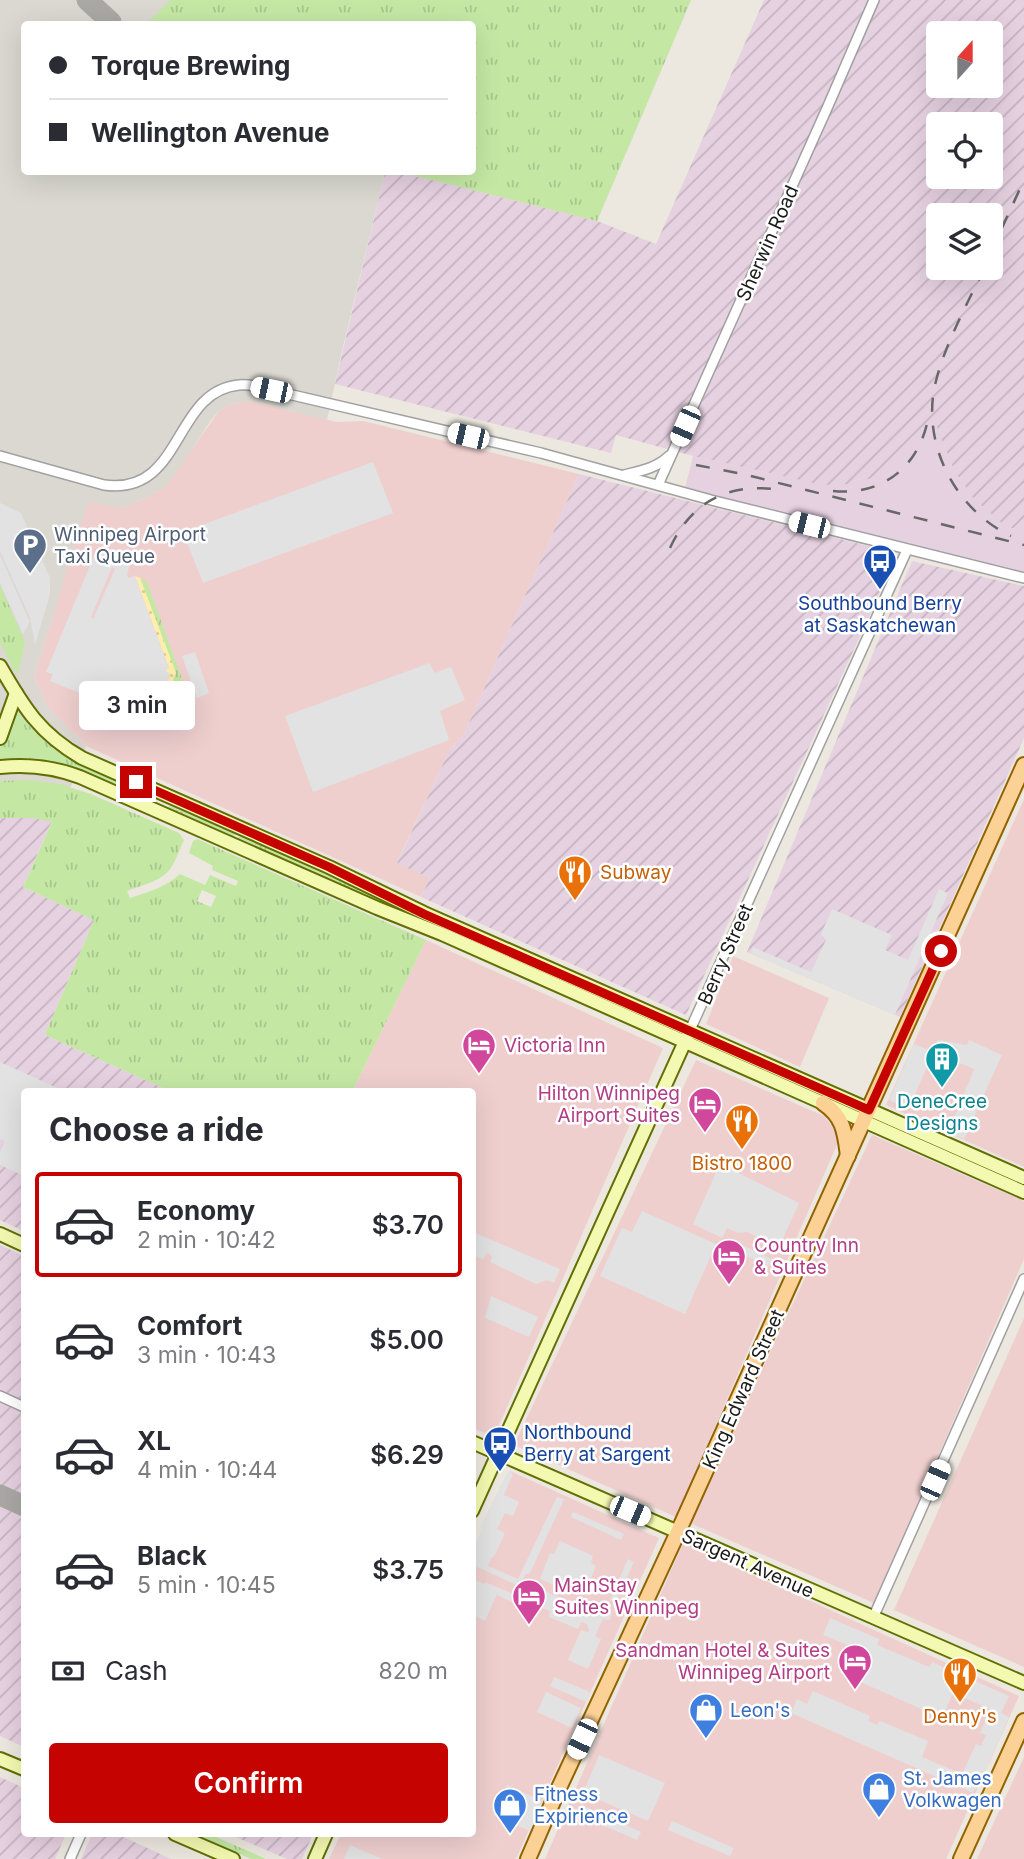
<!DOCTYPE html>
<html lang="en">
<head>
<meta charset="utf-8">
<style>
  body { margin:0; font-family:Inter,sans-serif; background:#f2f2f3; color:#2b2b33; height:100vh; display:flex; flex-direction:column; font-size:26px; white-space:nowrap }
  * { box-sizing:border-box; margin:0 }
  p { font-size:23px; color:#7c7c81 }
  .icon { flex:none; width:38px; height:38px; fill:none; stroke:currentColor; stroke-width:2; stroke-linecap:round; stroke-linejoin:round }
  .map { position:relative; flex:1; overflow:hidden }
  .sheet { position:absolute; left:21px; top:1088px; width:455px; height:749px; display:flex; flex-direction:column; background:#fff; border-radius:7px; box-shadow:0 7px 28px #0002 }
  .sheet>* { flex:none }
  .banner { position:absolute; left:21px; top:21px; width:455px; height:154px; border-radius:7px; box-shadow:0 7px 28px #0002; display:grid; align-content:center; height:154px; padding:0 28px; background:#fff }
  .needle { width:46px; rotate:21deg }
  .fabs { position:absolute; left:926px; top:21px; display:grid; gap:14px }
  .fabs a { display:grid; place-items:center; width:77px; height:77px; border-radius:7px; background:#fff; box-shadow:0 7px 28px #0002; font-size:35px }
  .end { position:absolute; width:32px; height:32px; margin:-16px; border:9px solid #c50300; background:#fff; box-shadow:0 0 0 4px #fff }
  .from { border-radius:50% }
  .bubble { position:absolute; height:49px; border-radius:7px; background:#fff; box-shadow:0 7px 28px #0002; font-size:23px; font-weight:600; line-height:49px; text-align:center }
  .car { position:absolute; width:21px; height:42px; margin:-21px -10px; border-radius:9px; box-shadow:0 0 5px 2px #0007; background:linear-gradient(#fff 24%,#345 0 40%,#fff 0 76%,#345 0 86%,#fff 0) }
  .banner b { display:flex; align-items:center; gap:24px; height:66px; font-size:26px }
  .banner b+b { border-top:2px solid #e1e1e2 }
  .banner i { width:18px; height:18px; background:#2b2b33 }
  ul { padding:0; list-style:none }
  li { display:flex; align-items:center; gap:21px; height:105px; margin:0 14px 10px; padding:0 14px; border:4px solid transparent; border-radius:7px }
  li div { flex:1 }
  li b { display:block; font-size:26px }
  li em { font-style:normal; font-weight:600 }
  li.on { border-color:#c50300 }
  li>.icon { width:63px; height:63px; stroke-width:1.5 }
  h2 { padding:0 28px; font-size:32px; line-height:84px }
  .pay { display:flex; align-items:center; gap:18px; height:77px; padding:0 28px; font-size:26px }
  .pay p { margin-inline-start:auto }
  .primary-button { display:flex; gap:14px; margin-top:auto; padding:14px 28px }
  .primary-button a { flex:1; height:80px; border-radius:7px; background:#c50300; color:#fff; font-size:28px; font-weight:600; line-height:80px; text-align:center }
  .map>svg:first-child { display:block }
  .commercial { fill:#eecfce }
  .industrial { fill:url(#industrial-furrows); fill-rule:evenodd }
  .airport { fill:#dad8d1 }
  .railway { fill:#e6d1e1 }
  .grass { fill:url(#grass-tufts); fill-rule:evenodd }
  .sand { fill:url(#sand-dots) }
  .parking { fill:#e2e2e2; fill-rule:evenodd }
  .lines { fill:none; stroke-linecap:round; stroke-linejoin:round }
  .taxiway { stroke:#aaa8a4; stroke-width:21 }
  .street-casing { stroke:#a1a1a1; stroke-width:12 }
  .secondary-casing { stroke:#616f04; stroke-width:16 }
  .primary-casing { stroke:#916300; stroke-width:18 }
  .street { stroke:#fff; stroke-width:9 }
  .secondary { stroke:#f4f9b1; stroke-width:12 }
  .primary { stroke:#fcd195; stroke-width:14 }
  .rail { stroke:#686868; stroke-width:2.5; stroke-dasharray:14 14; stroke-linecap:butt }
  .route { stroke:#c50300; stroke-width:9 }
  .labels { text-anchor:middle; stroke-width:5; stroke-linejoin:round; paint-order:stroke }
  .street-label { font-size:19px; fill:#1a1a1a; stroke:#fff }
  .service-label { font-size:19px; fill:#4e5e75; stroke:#fff; text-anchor:start }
  .transit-label { font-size:19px; fill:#164399; stroke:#fff }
  .food-label { font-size:19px; fill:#c56008; stroke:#fff }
  .hotel-label { font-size:19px; fill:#b23c85; stroke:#fff; text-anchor:start }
  .culture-label { font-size:19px; fill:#0d838f; stroke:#fff }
  .shop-label { font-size:19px; fill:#366cbe; stroke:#fff; text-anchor:start }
</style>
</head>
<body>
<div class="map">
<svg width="1024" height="1859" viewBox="0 0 1024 1859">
  <defs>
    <pattern id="industrial-furrows" width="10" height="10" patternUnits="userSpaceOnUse" patternTransform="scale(1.75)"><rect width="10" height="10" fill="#e6d1e1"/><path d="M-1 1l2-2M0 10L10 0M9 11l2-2" fill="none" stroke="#c5b3c0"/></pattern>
    <pattern id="grass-tufts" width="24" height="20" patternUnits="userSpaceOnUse" patternTransform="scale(1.75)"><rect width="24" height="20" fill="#c4e8a4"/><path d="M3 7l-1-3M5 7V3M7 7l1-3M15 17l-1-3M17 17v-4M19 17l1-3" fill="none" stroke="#a8c68d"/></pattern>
    <pattern id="sand-dots" width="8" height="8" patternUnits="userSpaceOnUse" patternTransform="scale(1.75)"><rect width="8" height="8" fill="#ffefab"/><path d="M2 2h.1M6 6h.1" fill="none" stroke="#dacc93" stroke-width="1.8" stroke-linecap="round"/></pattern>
  </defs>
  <rect width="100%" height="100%" fill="#ece8df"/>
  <g class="commercial">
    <path d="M242 402H255L337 422 363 421 579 474 464 734 449 751 397 862 430 878 421 897 86 746 48 708 34 677 88 501 122 508 150 496 165 487 219 411 230 404Z"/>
    <path d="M1024 799V1167L886 1105Z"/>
    <path d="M426 940 663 1048 494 1437 473 1428 472 1092H352Z"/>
    <path d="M733 956 829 998 800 1067 706 1024Z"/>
    <path d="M696 1060 824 1116 831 1125 839 1140 676 1517 514 1445Z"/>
    <path d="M872 1135 1024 1201V1259L874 1603 690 1523Z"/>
    <path d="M1024 1318V1667L894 1610Z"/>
    <path d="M510 1471 659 1538 516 1859H329L341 1834H472L473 1551Z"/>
    <path d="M683 1543 1019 1696 946 1859H545Z"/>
    <path d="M1024 1757V1859H977Z"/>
  </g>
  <g class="industrial">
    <path d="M764 0H1024V531L693 456 616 435 611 453 335 384 385 172H400L597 221 656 244ZM938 33H990V86H938ZM938 124H990V177H938ZM938 215H990V268H938Z"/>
    <path d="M579 474 888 551 889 573 686 1015 421 897 430 878 397 863 449 751 464 734Z"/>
    <path d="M912 561 1024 586V738L900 1017 747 952Z"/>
    <path d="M0 818H34L52 821 23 887 94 920 45 1035 172 1092H24V1231L0 1220Z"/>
    <path d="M0 1245 24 1256V1747L0 1736Z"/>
    <path d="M0 1777 24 1788V1834H66L55 1859H0Z"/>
    <path d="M92 1834H117L171 1859H81Z"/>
    <path d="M229 1834H313L302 1859H287Z"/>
  </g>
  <path class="airport" d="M0 0H691L597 221 400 172H472V24H24V172H385L341 355 327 420 255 402H242L230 404 219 411 211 420 177 472 165 487 150 496 122 508 88 502 34 677 48 708 86 746 67 797 0 789Z"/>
  <path class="railway" d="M927 423 936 425 954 470 974 499 1005 526 1024 531V573L685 488 693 456 823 485 849 484 872 478 888 469 912 445 919 432Z"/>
  <g class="grass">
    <path d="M171 0H691L597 221 400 172H472V24H146Z"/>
    <path d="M140 578 147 582 191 704 176 714 161 708 176 673Z"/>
    <path d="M0 585 25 642 18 673 15 672 0 642Z"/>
    <path d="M16 710C46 750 81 766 125 785L124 788 105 782 0 762V746Z"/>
    <path d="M28 780 60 784 91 794 179 833 184 840C180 848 177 858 172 866 164 881 142 885 127 891L130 898C148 892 166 887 180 874L205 885 210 875 236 886 238 881 212 870 213 866 189 853 193 841 197 839 426 940 352 1092H172L45 1035 94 920 23 887 52 822 34 818H0V781ZM202 890 216 896 211 907 197 901Z"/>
    <path d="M170 806 235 834 233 839 166 808Z"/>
    <path d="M239 836 419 915 418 919 237 841Z"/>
    <path d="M194 1834H209L266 1859H251Z"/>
  </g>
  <path class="sand" d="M135 576 140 578 176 673 166 697 162 695 170 675 165 670 169 668Z"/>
  <g class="parking">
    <path d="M373 462 393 513 203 583 183 532Z"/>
    <path d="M0 503 21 513 50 578V594L35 645 30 618 0 551Z"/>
    <path d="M105 547 131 558 127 576 129 578 135 576 169 669 165 670 170 674 156 708 160 710 157 718 154 717 152 722 50 681 53 674 46 672 96 551 102 554ZM112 567 115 569 93 619 91 617Z"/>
    <path d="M0 555 30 622 23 634 0 583Z"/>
    <path d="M195 652 209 693 197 698 182 656Z"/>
    <path d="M430 663 434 673 451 667 465 700 440 711 449 740 313 792 285 716Z"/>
    <path d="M939 889 948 893 895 1015 750 953 753 947 811 972 826 940 821 934 832 909 892 935 885 950 908 960Z"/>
    <path d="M938 1040 967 1045 969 1040 1002 1055 964 1139 945 1131 947 1125 951 1126 974 1069 933 1052 909 1109 889 1100 914 1044 933 1052Z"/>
    <path d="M0 1062 66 1092H24V1176L0 1165V1152L5 1141 0 1139Z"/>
    <path d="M720 1164 799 1203 779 1247 747 1232 738 1233 727 1228 722 1238 693 1224Z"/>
    <path d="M642 1211 716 1244 685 1314 600 1276 622 1228 632 1232Z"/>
    <path d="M473 1232 560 1269 554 1283 546 1280 536 1284 490 1262 492 1257 488 1253 486 1254 483 1260 473 1255Z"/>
    <path d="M735 1242 772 1259 769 1266 732 1250Z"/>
    <path d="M491 1296 538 1317 529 1337 485 1318Z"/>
    <path d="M508 1471 513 1474 504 1495 519 1502 513 1516 505 1513 497 1529 505 1533 495 1555 491 1559 488 1566 518 1579 557 1497 564 1499 530 1573 526 1574 523 1579 525 1585 521 1587 473 1565V1554L482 1528 480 1527Z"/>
    <path d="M573 1512 624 1534 621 1540 571 1517Z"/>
    <path d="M560 1541 593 1556 591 1563 596 1566 586 1589 580 1587 577 1595 540 1579 550 1553 554 1554Z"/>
    <path d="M628 1559 634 1562 616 1602 610 1600Z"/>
    <path d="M473 1579 484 1584 485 1582 522 1598 528 1584 577 1605 612 1613 610 1620 603 1619 595 1636 601 1639 588 1669 568 1660 581 1630 587 1632 589 1631 587 1624 581 1622 578 1629 549 1617 550 1611 530 1603 527 1609 499 1596 497 1594 485 1621 473 1615Z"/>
    <path d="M830 1618 879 1639 877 1645 929 1667 932 1662 1009 1696 1001 1713 1009 1717 985 1772 983 1771 973 1793 791 1713 797 1699 807 1704 813 1691 870 1716 868 1721 877 1725 880 1721 928 1741 922 1757 962 1774 976 1744 981 1746 986 1735 980 1733 990 1709 953 1693 942 1718 840 1673 852 1647 823 1635Z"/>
    <path d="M554 1677 590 1692 586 1702 550 1686Z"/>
    <path d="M546 1692 581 1708 572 1728 537 1712Z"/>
    <path d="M599 1755 665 1783 648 1821 583 1793Z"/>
    <path d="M507 1785 543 1801 530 1831 493 1815Z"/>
    <path d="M586 1807 641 1832 637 1840 582 1816Z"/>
    <path d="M672 1821 734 1848 730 1856 668 1830Z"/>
    <path d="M350 1845 382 1859H344Z"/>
  </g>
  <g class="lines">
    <g class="taxiway">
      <path d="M87 0 111 22"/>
      <path d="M0 1495 24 1506"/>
    </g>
    <g class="street-casing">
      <g id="street">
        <path d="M0 456 104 485C184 496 172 391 239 385 250 384 261 387 271 390L541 453 711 500 1024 578"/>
        <path d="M624 475C640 471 657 468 669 456"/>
        <path d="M658 485 828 106 874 0"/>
        <path d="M690 1030 907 550"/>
        <path d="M0 1396 24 1407"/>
        <path d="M873 1618 1024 1279"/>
        <path d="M70 1859 81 1834"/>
      </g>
    </g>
    <g class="secondary-casing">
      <g id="secondary">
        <path d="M0 666C24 708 40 734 82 758L329 867 424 913 1024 1178"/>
        <path d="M0 738 16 693"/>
        <path d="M0 767C28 764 54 767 80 777L377 908 442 934 1024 1192"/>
        <path d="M0 1234 24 1245"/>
        <path d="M472 1442 1024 1683"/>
        <path d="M472 1511 687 1037"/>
        <path d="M0 1759 24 1769"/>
        <path d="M175 1834 233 1859"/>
        <path d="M315 1859 326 1834"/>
      </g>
    </g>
    <g class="primary-casing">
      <g id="primary">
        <path d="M823 1103C844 1117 845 1133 848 1156"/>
        <path d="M528 1859 558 1790 678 1532 1024 765"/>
        <path d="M961 1859 1024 1721"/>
      </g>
    </g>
    <use href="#street" class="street"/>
    <use href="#secondary" class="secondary"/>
    <use href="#primary" class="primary"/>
    <g class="rail">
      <path d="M990 254 1024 180"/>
      <path d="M984 268C968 303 945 344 936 381 920 442 955 510 1011 536"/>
      <path d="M696 465 743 474 1024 545"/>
      <path d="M833 491C883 496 919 466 928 419"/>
      <path d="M670 548C691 503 725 484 774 489"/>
    </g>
  </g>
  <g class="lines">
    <path class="route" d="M136 782 329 867 424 914 869 1110 941 951"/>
  </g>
  <defs>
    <g id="parking-pin" transform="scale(1.75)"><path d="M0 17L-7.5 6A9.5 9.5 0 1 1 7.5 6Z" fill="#5c6f8a" stroke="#fff"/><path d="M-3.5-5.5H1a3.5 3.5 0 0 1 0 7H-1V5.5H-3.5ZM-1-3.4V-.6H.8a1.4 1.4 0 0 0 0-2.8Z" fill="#fff"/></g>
    <g id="bus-pin" transform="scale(1.75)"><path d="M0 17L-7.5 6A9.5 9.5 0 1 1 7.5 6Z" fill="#1a4fb4" stroke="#fff"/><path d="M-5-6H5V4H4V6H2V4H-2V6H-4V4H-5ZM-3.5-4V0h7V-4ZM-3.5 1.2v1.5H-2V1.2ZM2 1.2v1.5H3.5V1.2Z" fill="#fff"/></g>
    <g id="restaurant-pin" transform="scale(1.75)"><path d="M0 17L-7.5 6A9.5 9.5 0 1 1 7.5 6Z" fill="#e8710a" stroke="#fff"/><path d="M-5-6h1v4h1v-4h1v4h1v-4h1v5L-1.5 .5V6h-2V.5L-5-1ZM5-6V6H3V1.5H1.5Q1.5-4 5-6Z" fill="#fff"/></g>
    <g id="hotel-pin" transform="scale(1.75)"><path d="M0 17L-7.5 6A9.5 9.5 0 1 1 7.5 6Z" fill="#d1479c" stroke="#fff"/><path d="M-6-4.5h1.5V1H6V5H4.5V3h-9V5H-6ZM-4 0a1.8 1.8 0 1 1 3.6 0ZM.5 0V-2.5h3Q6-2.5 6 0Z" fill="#fff"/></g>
    <g id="building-pin" transform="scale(1.75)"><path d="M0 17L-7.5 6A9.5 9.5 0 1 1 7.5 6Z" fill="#0f9aa8" stroke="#fff"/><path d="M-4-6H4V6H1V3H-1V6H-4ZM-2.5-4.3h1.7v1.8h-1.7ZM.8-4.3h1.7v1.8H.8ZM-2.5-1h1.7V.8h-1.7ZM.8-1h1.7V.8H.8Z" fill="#fff"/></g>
    <g id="shop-pin" transform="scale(1.75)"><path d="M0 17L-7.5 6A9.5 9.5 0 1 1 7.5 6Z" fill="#3f7fe0" stroke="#fff"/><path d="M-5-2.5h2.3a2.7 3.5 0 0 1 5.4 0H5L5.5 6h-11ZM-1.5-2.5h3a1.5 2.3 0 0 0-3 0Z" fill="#fff"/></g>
  </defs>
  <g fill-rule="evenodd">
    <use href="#parking-pin" x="30" y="545"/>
    <use href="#bus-pin" x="880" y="561"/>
    <use href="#restaurant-pin" x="575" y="872"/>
    <use href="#hotel-pin" x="479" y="1045"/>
    <use href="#building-pin" x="942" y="1059"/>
    <use href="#hotel-pin" x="705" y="1104"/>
    <use href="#restaurant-pin" x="742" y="1121"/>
    <use href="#hotel-pin" x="729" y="1256"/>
    <use href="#bus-pin" x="500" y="1443"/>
    <use href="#hotel-pin" x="529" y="1596"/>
    <use href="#hotel-pin" x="855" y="1661"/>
    <use href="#restaurant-pin" x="960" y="1674"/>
    <use href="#shop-pin" x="706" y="1710"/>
    <use href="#shop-pin" x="879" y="1789"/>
    <use href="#shop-pin" x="510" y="1805"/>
  </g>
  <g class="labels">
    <g class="street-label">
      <text transform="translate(767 243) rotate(-66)" y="7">Sherwin Road</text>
      <text transform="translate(725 954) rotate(-66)" y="7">Berry Street</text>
      <text transform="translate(743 1389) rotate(-66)" y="7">King Edward Street</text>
      <text transform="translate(748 1563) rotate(24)" y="7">Sargent Avenue</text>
    </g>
    <g class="service-label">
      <text x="54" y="541">Winnipeg Airport<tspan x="54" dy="22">Taxi Queue</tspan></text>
    </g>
    <g class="transit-label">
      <text x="880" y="610">Southbound Berry<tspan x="880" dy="22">at Saskatchewan</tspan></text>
      <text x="524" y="1439" text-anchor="start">Northbound<tspan x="524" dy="22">Berry at Sargent</tspan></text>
    </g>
    <g class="food-label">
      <text x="600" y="879" text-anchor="start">Subway</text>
      <text x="742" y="1170">Bistro 1800</text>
      <text x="960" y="1723">Denny's</text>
    </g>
    <g class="hotel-label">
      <text x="504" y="1052">Victoria Inn</text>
      <text x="680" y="1100" text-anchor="end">Hilton Winnipeg<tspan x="680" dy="22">Airport Suites</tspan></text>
      <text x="754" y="1252">Country Inn<tspan x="754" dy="22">&amp; Suites</tspan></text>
      <text x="554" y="1592">MainStay<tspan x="554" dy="22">Suites Winnipeg</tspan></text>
      <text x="830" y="1657" text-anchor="end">Sandman Hotel &amp; Suites<tspan x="830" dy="22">Winnipeg Airport</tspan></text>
    </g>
    <g class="culture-label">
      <text x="942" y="1108">DeneCree<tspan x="942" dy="22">Designs</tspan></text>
    </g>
    <g class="shop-label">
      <text x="730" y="1717">Leon's</text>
      <text x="903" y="1785">St. James<tspan x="903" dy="22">Volkwagen</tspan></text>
      <text x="534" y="1801">Fitness<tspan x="534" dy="22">Expirience</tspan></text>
    </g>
  </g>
</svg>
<div class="fabs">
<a><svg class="needle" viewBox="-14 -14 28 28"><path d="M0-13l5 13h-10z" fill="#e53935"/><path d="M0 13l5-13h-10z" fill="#7c7c81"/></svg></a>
<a><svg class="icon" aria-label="locate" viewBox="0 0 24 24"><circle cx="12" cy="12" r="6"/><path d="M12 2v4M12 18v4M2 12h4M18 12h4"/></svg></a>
<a><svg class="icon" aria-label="layers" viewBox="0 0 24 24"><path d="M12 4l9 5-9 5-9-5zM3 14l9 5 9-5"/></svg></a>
</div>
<i class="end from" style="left:941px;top:951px"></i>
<i class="end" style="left:136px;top:782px"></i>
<div class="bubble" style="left:79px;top:681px;width:116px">3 min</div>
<i class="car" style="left:271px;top:390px;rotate:282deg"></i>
<i class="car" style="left:685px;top:426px;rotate:204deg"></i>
<i class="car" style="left:468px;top:436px;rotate:283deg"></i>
<i class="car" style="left:809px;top:525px;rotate:284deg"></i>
<i class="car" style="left:935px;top:1480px;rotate:24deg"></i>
<i class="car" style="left:630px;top:1511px;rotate:113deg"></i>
<i class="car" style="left:582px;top:1739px;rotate:205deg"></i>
<div class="banner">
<b><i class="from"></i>Torque Brewing</b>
<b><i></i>Wellington Avenue</b>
</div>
<section class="sheet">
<h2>Choose a ride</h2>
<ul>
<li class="on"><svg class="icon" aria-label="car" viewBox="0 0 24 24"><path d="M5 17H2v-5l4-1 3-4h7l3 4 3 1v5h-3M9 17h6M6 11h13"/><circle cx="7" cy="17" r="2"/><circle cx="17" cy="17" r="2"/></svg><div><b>Economy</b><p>2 min · 10:42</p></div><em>$3.70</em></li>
<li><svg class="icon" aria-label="car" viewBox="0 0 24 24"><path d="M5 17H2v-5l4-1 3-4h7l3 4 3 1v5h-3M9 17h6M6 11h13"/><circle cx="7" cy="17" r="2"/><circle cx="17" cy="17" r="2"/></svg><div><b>Comfort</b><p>3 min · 10:43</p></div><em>$5.00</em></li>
<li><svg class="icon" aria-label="car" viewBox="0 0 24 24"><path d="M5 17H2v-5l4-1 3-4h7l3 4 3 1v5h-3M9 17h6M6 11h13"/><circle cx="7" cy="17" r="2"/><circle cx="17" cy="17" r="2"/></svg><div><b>XL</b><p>4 min · 10:44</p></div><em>$6.29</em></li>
<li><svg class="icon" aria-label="car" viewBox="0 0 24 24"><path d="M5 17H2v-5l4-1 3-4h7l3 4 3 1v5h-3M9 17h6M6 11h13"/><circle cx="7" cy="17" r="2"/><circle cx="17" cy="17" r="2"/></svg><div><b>Black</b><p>5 min · 10:45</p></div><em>$3.75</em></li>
</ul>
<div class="pay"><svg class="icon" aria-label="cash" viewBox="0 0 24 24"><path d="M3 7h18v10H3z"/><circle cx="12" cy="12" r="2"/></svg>Cash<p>820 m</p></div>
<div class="primary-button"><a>Confirm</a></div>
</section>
</div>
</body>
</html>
